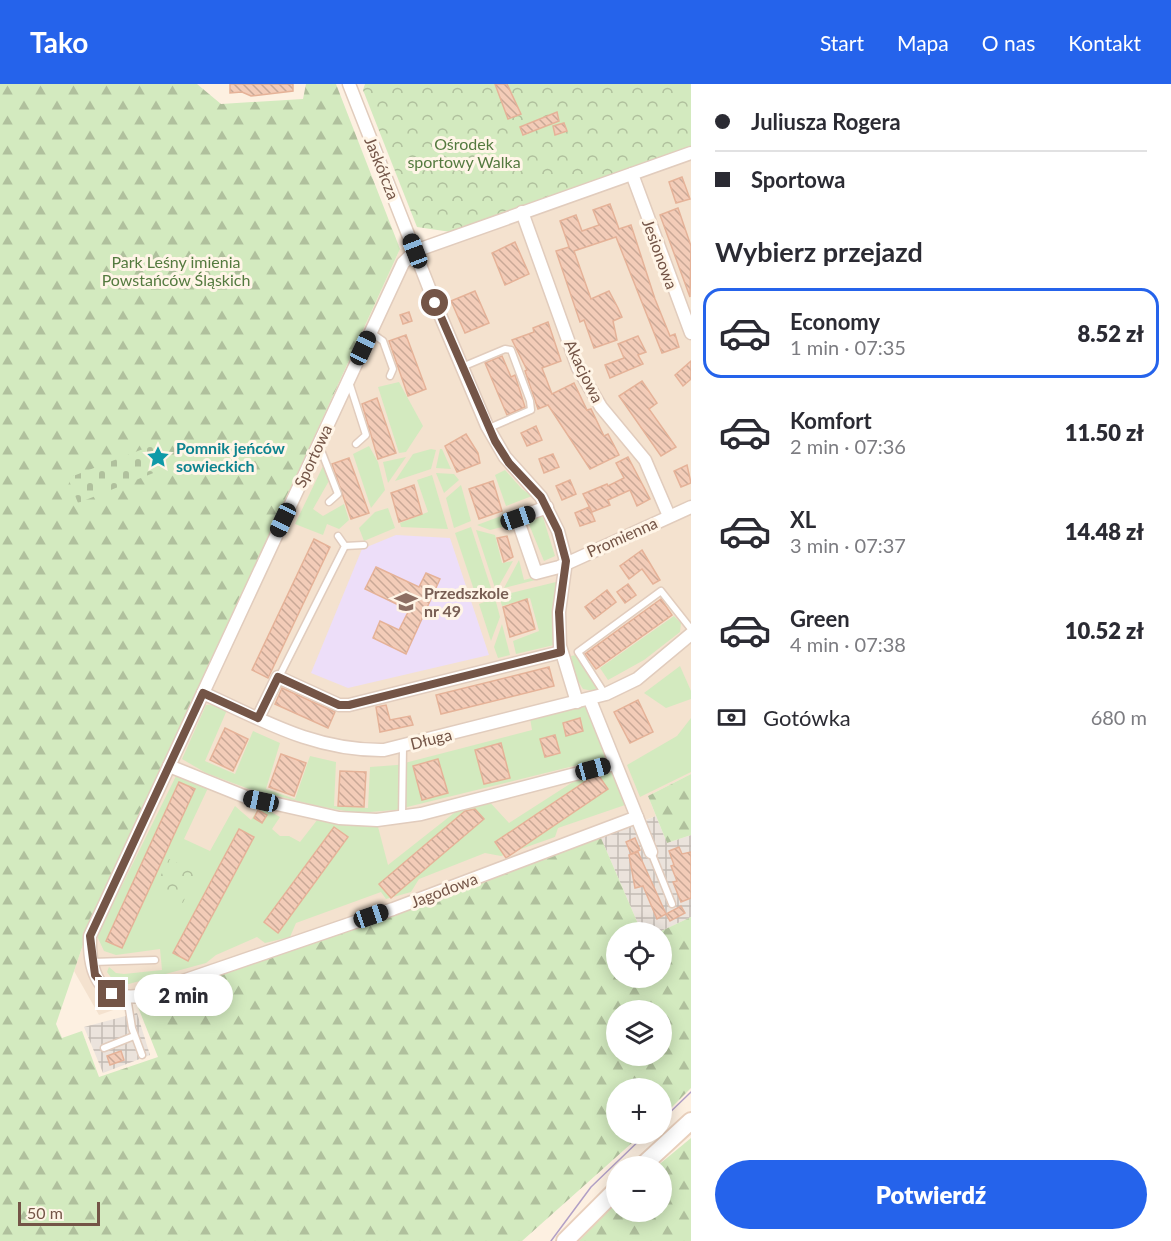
<!DOCTYPE html>
<html lang="pl">
<head>
<meta charset="utf-8">
<style>
  body { margin:0; font-family:Lato,sans-serif; background:#f2f2f3; color:#2b2b33; height:100vh; display:flex; flex-direction:column; font-size:22px; white-space:nowrap }
  * { box-sizing:border-box; margin:0 }
  p { font-size:20px; color:#7c7c81 }
  .icon { flex:none; width:33px; height:33px; fill:none; stroke:currentColor; stroke-width:2; stroke-linecap:round; stroke-linejoin:round }
  .map { position:relative; flex:1; overflow:hidden }
  .details { display:flex; flex-direction:column; background:#fff; width:480px }
  .details>* { flex:none }
  .hud { display:grid; align-content:center; height:132px; padding:0 24px; background:#fff }
  .buttons { position:absolute; left:606px; top:838px; display:grid; gap:12px }
  .buttons a { display:grid; place-items:center; width:66px; height:66px; border-radius:50%; background:#fff; box-shadow:0 3px 15px #0003; font-size:30px }
  .scale { position:absolute; left:18px; bottom:15px; width:82px; box-sizing:border-box; padding-left:6px; border:3px solid #745547; border-top:0; font-size:16px; line-height:21px; white-space:nowrap; color:#745547; -webkit-text-stroke:4px #fff5e7; paint-order:stroke }
  .end { position:absolute; width:27px; height:27px; margin:-14px; border:8px solid #745547; background:#fff; box-shadow:0 0 0 3px #fff }
  .from { border-radius:50% }
  .bubble { position:absolute; height:42px; border-radius:21px; background:#fff; box-shadow:0 3px 15px #0003; font-size:20px; font-weight:800; line-height:42px; text-align:center }
  .car { position:absolute; width:18px; height:36px; margin:-18px -9px; border-radius:8px; box-shadow:0 0 4px 2px #0007; background:linear-gradient(#222 24%,#8ab4d8 0 40%,#222 0 76%,#8ab4d8 0 86%,#222 0) }
  .hud b { display:flex; align-items:center; gap:21px; height:57px; font-size:22px }
  .hud b+b { border-top:2px solid #e1e1e2 }
  .hud i { width:15px; height:15px; background:#2b2b33 }
  ul { padding:0; list-style:none }
  li { display:flex; align-items:center; gap:18px; height:90px; margin:0 12px 9px; padding:0 12px; border:3px solid transparent; border-radius:18px }
  li div { flex:1 }
  li b { display:block; font-size:22px }
  li em { font-style:normal; font-weight:800 }
  li.active { border-color:#2563eb }
  li>.icon { width:54px; height:54px; stroke-width:1.5 }
  h2 { padding:0 24px; font-size:27px; line-height:72px }
  .pay { display:flex; align-items:center; gap:15px; height:66px; padding:0 24px; font-size:22px }
  .pay p { margin-inline-start:auto }
  .cta { display:flex; gap:12px; margin-top:auto; padding:12px 24px }
  .cta a { flex:1; height:69px; border-radius:36px; background:#2563eb; color:#fff; font-size:24px; font-weight:800; line-height:69px; text-align:center }
  header { display:flex; align-items:center; gap:36px; box-sizing:border-box; height:84px; padding:0 30px; background:#2563eb; color:#fff }
  header strong { font-size:28px }
  nav { display:flex; gap:33px; margin-inline-start:auto; font-size:21px }
  main { display:flex; flex:1; min-height:0 }
  .map>svg:first-child { display:block }
  .residential { fill:#f4e2cf }
  .industrial { fill:url(#industrial-grid) }
  .education { fill:#eddef9 }
  .grass { fill:#d3eabf }
  .forest { fill:url(#forest-firs); fill-rule:evenodd }
  .cemetery { fill:url(#cemetery-stones) }
  .park { fill:url(#park-crowns) }
  .building { fill:url(#building-back-hatch); stroke:#e5b298; stroke-width:1.5 }
  .lines { fill:none; stroke-linecap:round; stroke-linejoin:round }
  .service-casing { stroke:#e1ccbd; stroke-width:9 }
  .minor-casing { stroke:#e1ccbd; stroke-width:15 }
  .secondary-casing { stroke:#e8cfbc; stroke-width:20 }
  .service { stroke:#fff; stroke-width:6 }
  .minor { stroke:#fff; stroke-width:12 }
  .secondary { stroke:#fff; stroke-width:16 }
  .tram { stroke:#b2a0c6; stroke-width:1.5 }
  .route { stroke:#745547; stroke-width:8 }
  .labels { text-anchor:middle; stroke-width:6; stroke-linejoin:round; paint-order:stroke }
  .park-label { font-size:16px; fill:#547a3f; stroke:#fff5e7 }
  .street-label { font-size:16px; fill:#745547; stroke:#fff5e7 }
  .culture-label { font-size:16px; font-weight:bold; fill:#0d838f; stroke:#fff5e7; text-anchor:start }
  .education-label { font-size:16px; font-weight:bold; fill:#785e54; stroke:#fff5e7; text-anchor:start }
</style>
</head>
<body>
<header>
<strong>Tako</strong>
<nav><a>Start</a><a>Mapa</a><a>O nas</a><a>Kontakt</a></nav>
</header>
<main>
<div class="map">
<svg width="691" height="1157" viewBox="0 0 691 1157">
  <defs>
    <pattern id="industrial-grid" width="8" height="8" patternUnits="userSpaceOnUse" patternTransform="scale(1.5)"><rect width="8" height="8" fill="#ebe3dc"/><path d="M0 4h8M4 0v8" fill="none" stroke="#c3bbb4"/></pattern>
    <pattern id="forest-firs" width="22" height="20" patternUnits="userSpaceOnUse" patternTransform="scale(1.5)"><rect width="22" height="20" fill="#d3eabf"/><path d="M5 1l3.5 6h-7zM16 11l3.5 6h-7z" fill="#b0c09d"/></pattern>
    <pattern id="cemetery-stones" width="16" height="16" patternUnits="userSpaceOnUse" patternTransform="scale(1.5)"><rect width="16" height="16" fill="#d3eabf"/><path d="M2 7V4a2 2 0 0 1 4 0v3zM10 15v-3a2 2 0 0 1 4 0v3z" fill="#b0c09d"/></pattern>
    <pattern id="park-crowns" width="20" height="18" patternUnits="userSpaceOnUse" patternTransform="scale(1.5)"><rect width="20" height="18" fill="#d3eabf"/><path d="M2 6a3 3 0 1 1 6 0M12 15a3 3 0 1 1 6 0" fill="none" stroke="#b0c09d"/></pattern>
    <pattern id="building-back-hatch" width="6" height="6" patternUnits="userSpaceOnUse" patternTransform="scale(1.5)"><rect width="6" height="6" fill="#f3ccb8"/><path d="M-1 5l2 2M0 0l6 6M5-1l2 2" fill="none" stroke="#c9a897"/></pattern>
  </defs>
  <rect width="100%" height="100%" fill="#fdf0e1"/>
  <path class="residential" d="M691 63V690L648 712 656 732 394 828 99 931 74 887 86 852 400 165Z"/>
  <g class="industrial">
    <path d="M656 732 667 759 691 751V833L657 849H642L601 754Z"/>
    <path d="M137 929 150 971 103 989 84 943Z"/>
  </g>
  <path class="education" d="M396 451 450 454 489 571 348 604 311 589 362 465Z"/>
  <g class="grass">
    <path d="M399 298 423 342 406 368 399 369 378 303Z"/>
    <path d="M369 362 378 378 385 406 371 424 353 370Z"/>
    <path d="M431 365 436 366 431 385 395 397 413 370Z"/>
    <path d="M440 365H442L451 385 436 384Z"/>
    <path d="M406 373 388 399 383 378Z"/>
    <path d="M324 380 330 395 313 425 323 432 344 420 349 436 339 445 327 440 323 451 295 440Z"/>
    <path d="M505 386 522 405 532 412 506 422 495 391Z"/>
    <path d="M436 389 454 390 459 396 444 409Z"/>
    <path d="M432 391 448 445 401 443 400 439 428 428 417 396Z"/>
    <path d="M461 401 471 437 454 444 446 414Z"/>
    <path d="M388 424 395 444 364 457 359 444 375 428Z"/>
    <path d="M542 430 555 472 544 477 528 438Z"/>
    <path d="M504 431 510 436 506 442 490 446 477 441Z"/>
    <path d="M471 443 493 510 477 515 455 449Z"/>
    <path d="M476 446 495 451 502 479 513 477 496 507Z"/>
    <path d="M519 476 524 496 550 489 551 492 504 504Z"/>
    <path d="M556 498 558 500 552 527 554 561 516 570 513 557 539 547 530 514 502 522 499 512Z"/>
    <path d="M495 514 500 533 491 557 479 520Z"/>
    <path d="M674 532 681 539 680 548 644 576 608 596 600 584Z"/>
    <path d="M502 540 510 571 498 574 494 563Z"/>
    <path d="M576 571 597 601 598 604 593 607 583 605 575 592 571 572Z"/>
    <path d="M680 582 691 607V615L666 624 644 609Z"/>
    <path d="M215 620 227 626 205 677 235 690 253 647 280 659 266 705 295 715 310 672 336 678 334 722 368 724 370 683 397 681 532 646 530 634 586 622 606 674 395 726 370 728H351L318 722 249 705 206 689 182 675 206 621Z"/>
    <path d="M691 634V688L640 713 627 681 677 652Z"/>
    <path d="M611 684 625 721 558 744 555 753 501 772 485 769 419 795 411 808 386 815 381 808 296 839 290 853 265 859 257 853 216 871 206 879 125 901 113 896 107 888 109 883 116 889 124 890 162 886 160 865 116 871 104 867 97 852 176 692 208 704 184 755 210 767 235 722 251 736 260 722 280 733 272 745 280 752H289L300 758 321 731 377 739 388 781 468 718 486 714 509 739 590 687Z"/>
  </g>
  <g class="forest">
    <path d="M0 0H197L221 20 303 15 306 0H336L400 165 86 852 56 940 62 954 82 947 99 993 158 973 136 918 601 754 642 849H616V894H662V849H657L691 833V1004L662 1033V1005H616V1050H642L522 1157H0ZM616 927H662V972H616Z"/>
    <path d="M691 690V751L667 759 648 712Z"/>
    <path d="M691 1054V1157H579L616 1119V1128H662V1083H656Z"/>
  </g>
  <path class="cemetery" d="M156 360 166 384 78 419 68 394Z"/>
  <g class="park">
    <path d="M365 0H691V63L451 148 417 143 363 6Z"/>
    <path d="M169 775 197 788 181 823 152 809Z"/>
  </g>
  <g class="building">
    <path d="M230 0H293V7L251 12 242 8 230 9Z"/>
    <path d="M495 0H507L521 30 508 35Z"/>
    <path d="M557 28 559 37 523 51 520 43Z"/>
    <path d="M564 39 567 47 555 51 553 42Z"/>
    <path d="M682 93 690 115 676 119 669 98Z"/>
    <path d="M610 120 619 145 631 141 655 215 670 252 675 250 679 263 662 269 616 153 574 167 591 215 609 207 618 224 622 233 613 237 617 256 594 264 584 236 580 238 556 167 569 163 560 137 576 131 582 147 599 141 593 126Z"/>
    <path d="M678 124 691 162 690 213 660 131Z"/>
    <path d="M515 158 529 190 505 201 492 169Z"/>
    <path d="M475 207 489 239 465 249 451 217Z"/>
    <path d="M409 228 412 237 403 240 400 231Z"/>
    <path d="M548 238 561 277 542 284 552 310 574 299 587 326 591 325 604 352 608 350 619 371 590 385 548 321 538 325 525 287 527 286 512 256 534 248 533 244Z"/>
    <path d="M406 251 426 305 408 312 389 257Z"/>
    <path d="M638 252 646 268 638 271 643 280 610 294 605 281 624 274 618 260Z"/>
    <path d="M502 272 511 293 515 291 525 323 507 331 485 279Z"/>
    <path d="M691 277V295L683 302 675 291Z"/>
    <path d="M642 297 657 319 649 325 676 363 661 372 619 312Z"/>
    <path d="M377 314 396 369 378 375 362 320Z"/>
    <path d="M536 342 542 356 527 362 521 349Z"/>
    <path d="M466 350 478 369 480 379 457 388 445 362Z"/>
    <path d="M553 370 559 383 544 389 539 375Z"/>
    <path d="M628 373 650 415 637 422 630 406 608 416 610 421 592 428 583 410 607 400 608 402 624 394 616 379Z"/>
    <path d="M349 374 369 429 351 435 332 380Z"/>
    <path d="M687 381 691 399 681 403 674 387Z"/>
    <path d="M570 396 576 410 562 416 556 402Z"/>
    <path d="M493 397 502 427 479 435 469 405Z"/>
    <path d="M414 401 422 430 399 438 391 409Z"/>
    <path d="M589 423 595 437 580 442 575 429Z"/>
    <path d="M507 452 513 473 504 478 497 454Z"/>
    <path d="M314 455 330 463 268 594 252 586Z"/>
    <path d="M642 466 660 496 653 500 642 485 629 495 620 482Z"/>
    <path d="M376 483 419 503 426 489 440 495 406 570 373 554 380 537 399 546 409 526 365 505Z"/>
    <path d="M628 500 636 511 625 519 617 508Z"/>
    <path d="M607 506 616 518 594 535 585 523Z"/>
    <path d="M527 515 535 545 510 553 503 523Z"/>
    <path d="M661 515 672 531 596 585 585 570Z"/>
    <path d="M549 583 554 602 441 630 436 611Z"/>
    <path d="M282 604 335 628 328 644 275 620Z"/>
    <path d="M638 616 653 648 630 659 614 628Z"/>
    <path d="M386 621 390 636 410 632 413 641 380 648 376 623Z"/>
    <path d="M580 634 583 647 566 652 563 639Z"/>
    <path d="M225 644 248 655 233 687 210 676Z"/>
    <path d="M555 651 560 669 545 673 540 655Z"/>
    <path d="M501 659 510 694 484 700 475 666Z"/>
    <path d="M281 670 306 679 294 712 269 703Z"/>
    <path d="M438 675 448 709 422 716 413 682Z"/>
    <path d="M340 687 366 688 364 723 338 722Z"/>
    <path d="M599 692 608 705 506 774 495 758 589 695Z"/>
    <path d="M179 698 195 705 122 864 106 857Z"/>
    <path d="M475 725 484 735 391 814 379 800 465 727Z"/>
    <path d="M258 726 267 731 262 739 254 734Z"/>
    <path d="M334 743 348 753 278 849 264 838Z"/>
    <path d="M239 745 254 753 188 877 173 869Z"/>
    <path d="M635 754 640 766 631 770 626 758Z"/>
    <path d="M679 763 682 770 691 768V814L681 818 673 798 677 797 671 782 674 781 669 767Z"/>
    <path d="M638 768 666 830 657 835 643 802 635 804 629 771Z"/>
    <path d="M681 822 685 829 670 837 666 830Z"/>
    <path d="M121 967 124 976 110 981 107 972Z"/>
  </g>
  <g class="lines">
    <g class="service-casing">
      <g id="service">
        <path d="M370 248 383 257 393 285 390 292"/>
        <path d="M462 283 505 265 511 266 530 317 531 326 489 344"/>
        <path d="M349 298 366 351 356 360"/>
        <path d="M319 361 338 410 329 418"/>
        <path d="M345 462 364 461"/>
        <path d="M279 593 345 462 338 452"/>
        <path d="M605 610 578 568 661 507 691 545"/>
        <path d="M402 734 403 663"/>
        <path d="M651 768 672 820"/>
        <path d="M92 878 155 876"/>
        <path d="M127 913 132 944 142 971"/>
        <path d="M104 964 134 952"/>
      </g>
    </g>
    <g class="minor-casing">
      <g id="minor">
        <path d="M349 0 435 219 487 342 505 373 541 413 558 447 566 477 559 528 560 562 577 618"/>
        <path d="M632 90 691 249"/>
        <path d="M522 128 578 284 601 323 645 376 669 432"/>
        <path d="M547 423 517 434 536 489 559 483 691 423"/>
        <path d="M203 609C264 637 315 667 384 666L606 610 637 595 691 550"/>
        <path d="M590 616 651 768"/>
        <path d="M258 634 278 593 339 621H349L561 568"/>
        <path d="M169 682 246 713 339 734 377 736 421 730 614 680"/>
        <path d="M637 733 393 825 139 912C98 917 89 887 90 852L403 179 415 167 691 69"/>
      </g>
    </g>
    <g class="secondary-casing">
      <g id="secondary">
        <path d="M641 1083 691 1037"/>
        <path d="M565 1157 616 1106"/>
      </g>
    </g>
    <use href="#service" class="service"/>
    <use href="#minor" class="minor"/>
    <use href="#secondary" class="secondary"/>
    <g class="tram">
      <path d="M662 1036 691 1008"/>
      <path d="M551 1157 591 1103 646 1050"/>
    </g>
  </g>
  <g class="lines">
    <path class="route" d="M112 910 95 891 90 852 203 609 258 634 278 593 339 621H349L561 568 559 528 566 477 558 447 541 413 509 379 495 357 435 219"/>
  </g>
  <defs>
    <g id="sight-bare" transform="scale(1.8)"><path d="M0-6L1.8-2.2L6-1.7L2.9 1.2L3.7 5.4L0 3.3L-3.7 5.4L-2.9 1.2L-6-1.7L-1.8-2.2Z" fill="#0f9aa8" stroke="#fff5e7" stroke-width="2.5" paint-order="stroke"/></g>
    <g id="school-bare" transform="scale(1.8)"><path d="M0-5L7-2L0 1L-7-2ZM-4 1L0 2.5L4 1V4Q0 6-4 4Z" fill="#8d6e63" stroke="#fff5e7" stroke-width="2.5" paint-order="stroke"/></g>
  </defs>
  <g fill-rule="evenodd">
    <use href="#sight-bare" x="158" y="373"/>
    <use href="#school-bare" x="406" y="518"/>
  </g>
  <g class="labels">
    <g class="park-label">
      <text x="464" y="66">Ośrodek<tspan x="464" dy="18">sportowy Walka</tspan></text>
      <text x="176" y="184">Park Leśny imienia<tspan x="176" dy="18">Powstańców Śląskich</tspan></text>
    </g>
    <g class="street-label">
      <text transform="translate(382 84) rotate(68)" y="6">Jaskółcza</text>
      <text transform="translate(660 170) rotate(70)" y="6">Jesionowa</text>
      <text transform="translate(584 287) rotate(64)" y="6">Akacjowa</text>
      <text transform="translate(313 372) rotate(-65)" y="6">Sportowa</text>
      <text transform="translate(622 453) rotate(-24)" y="6">Promienna</text>
      <text transform="translate(431 655) rotate(-14)" y="6">Długa</text>
      <text transform="translate(444 806) rotate(-21)" y="6">Jagodowa</text>
    </g>
    <g class="culture-label">
      <text x="176" y="370">Pomnik jeńców<tspan x="176" dy="18">sowieckich</tspan></text>
    </g>
    <g class="education-label">
      <text x="424" y="515">Przedszkole<tspan x="424" dy="18">nr 49</tspan></text>
    </g>
  </g>
</svg>
<div class="buttons">
<a><svg class="icon" aria-label="locate" viewBox="0 0 24 24"><circle cx="12" cy="12" r="6"/><path d="M12 2v4M12 18v4M2 12h4M18 12h4"/></svg></a>
<a><svg class="icon" aria-label="layers" viewBox="0 0 24 24"><path d="M12 4l9 5-9 5-9-5zM3 14l9 5 9-5"/></svg></a>
<a>+</a>
<a>−</a>
</div>
<div class="scale">50 m</div>
<i class="end from" style="left:435px;top:219px"></i>
<i class="end" style="left:112px;top:910px"></i>
<div class="bubble" style="left:134px;top:890px;width:99px">2 min</div>
<i class="car" style="left:415px;top:167px;rotate:339deg"></i>
<i class="car" style="left:363px;top:264px;rotate:25deg"></i>
<i class="car" style="left:518px;top:434px;rotate:71deg"></i>
<i class="car" style="left:283px;top:436px;rotate:205deg"></i>
<i class="car" style="left:593px;top:685px;rotate:75deg"></i>
<i class="car" style="left:261px;top:717px;rotate:282deg"></i>
<i class="car" style="left:371px;top:832px;rotate:71deg"></i>
</div>
<section class="details">
<div class="hud">
<b><i class="from"></i>Juliusza Rogera</b>
<b><i></i>Sportowa</b>
</div>
<h2>Wybierz przejazd</h2>
<ul>
<li class="active"><svg class="icon" aria-label="car" viewBox="0 0 24 24"><path d="M5 17H2v-5l4-1 3-4h7l3 4 3 1v5h-3M9 17h6M6 11h13"/><circle cx="7" cy="17" r="2"/><circle cx="17" cy="17" r="2"/></svg><div><b>Economy</b><p>1 min · 07:35</p></div><em>8.52 zł</em></li>
<li><svg class="icon" aria-label="car" viewBox="0 0 24 24"><path d="M5 17H2v-5l4-1 3-4h7l3 4 3 1v5h-3M9 17h6M6 11h13"/><circle cx="7" cy="17" r="2"/><circle cx="17" cy="17" r="2"/></svg><div><b>Komfort</b><p>2 min · 07:36</p></div><em>11.50 zł</em></li>
<li><svg class="icon" aria-label="car" viewBox="0 0 24 24"><path d="M5 17H2v-5l4-1 3-4h7l3 4 3 1v5h-3M9 17h6M6 11h13"/><circle cx="7" cy="17" r="2"/><circle cx="17" cy="17" r="2"/></svg><div><b>XL</b><p>3 min · 07:37</p></div><em>14.48 zł</em></li>
<li><svg class="icon" aria-label="car" viewBox="0 0 24 24"><path d="M5 17H2v-5l4-1 3-4h7l3 4 3 1v5h-3M9 17h6M6 11h13"/><circle cx="7" cy="17" r="2"/><circle cx="17" cy="17" r="2"/></svg><div><b>Green</b><p>4 min · 07:38</p></div><em>10.52 zł</em></li>
</ul>
<div class="pay"><svg class="icon" aria-label="cash" viewBox="0 0 24 24"><path d="M3 7h18v10H3z"/><circle cx="12" cy="12" r="2"/></svg>Gotówka<p>680 m</p></div>
<div class="cta"><a>Potwierdź</a></div>
</section>
</main>
</body>
</html>
